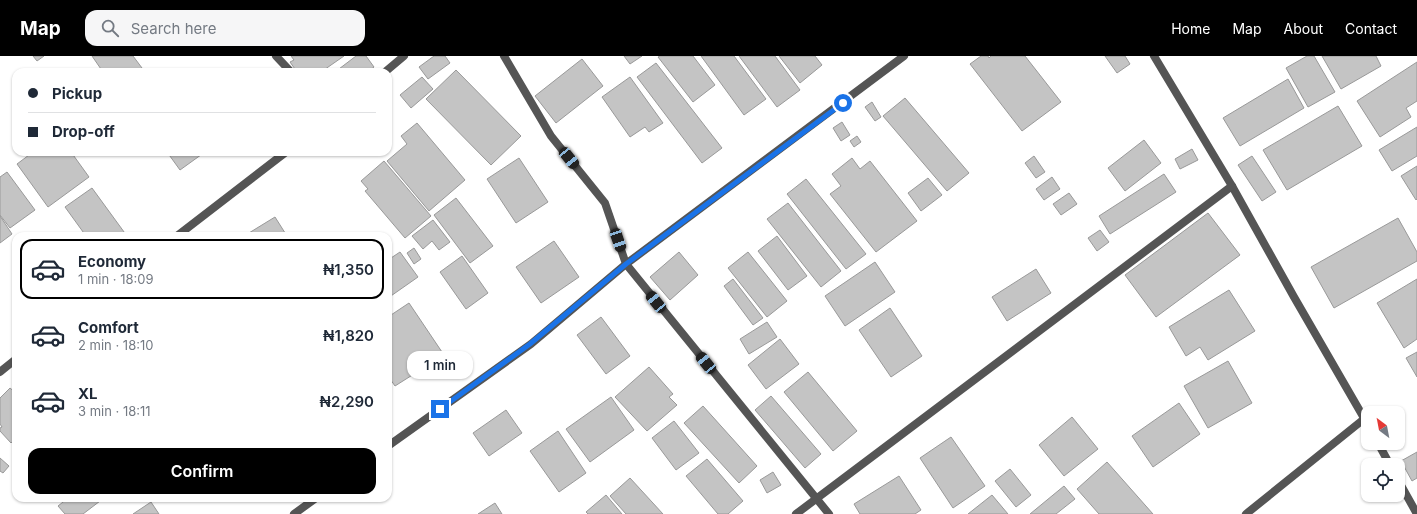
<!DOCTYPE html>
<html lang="en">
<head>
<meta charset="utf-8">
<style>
  body { margin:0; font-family:Inter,sans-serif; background:#f6f6f7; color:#1f2937; height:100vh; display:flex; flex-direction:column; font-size:15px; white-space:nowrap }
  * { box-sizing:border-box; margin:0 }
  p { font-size:13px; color:#747a83 }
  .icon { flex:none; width:22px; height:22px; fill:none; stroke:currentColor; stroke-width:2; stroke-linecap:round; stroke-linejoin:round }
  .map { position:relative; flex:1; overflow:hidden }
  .details { position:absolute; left:12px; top:176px; width:380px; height:270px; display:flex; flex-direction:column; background:#fff; border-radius:12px; box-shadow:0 1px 3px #0004 }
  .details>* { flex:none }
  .hud { position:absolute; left:12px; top:12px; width:380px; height:88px; border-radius:12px; box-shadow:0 1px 3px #0004; display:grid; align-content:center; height:88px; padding:0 16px; background:#fff }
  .needle { width:26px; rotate:328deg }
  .controls { position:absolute; left:1361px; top:350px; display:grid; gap:8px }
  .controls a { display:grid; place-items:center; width:44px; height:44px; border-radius:8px; background:#fff; box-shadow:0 1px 3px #0004; font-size:20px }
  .end { position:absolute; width:18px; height:18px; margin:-9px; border:5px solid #1a73e8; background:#fff; box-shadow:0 0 0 2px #fff }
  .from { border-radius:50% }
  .bubble { position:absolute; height:28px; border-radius:12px; background:#fff; box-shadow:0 1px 3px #0004; font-size:13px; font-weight:600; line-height:28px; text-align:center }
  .car { position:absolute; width:12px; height:24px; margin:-12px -6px; border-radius:5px; box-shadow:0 0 3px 1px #0007; background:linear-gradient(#222 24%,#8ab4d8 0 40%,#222 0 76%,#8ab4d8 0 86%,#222 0) }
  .hud b { display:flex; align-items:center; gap:14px; height:38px; font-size:15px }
  .hud b+b { border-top:1px solid #e0e1e3 }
  .hud i { width:10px; height:10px; background:#1f2937 }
  ul { padding:7px 0 0; list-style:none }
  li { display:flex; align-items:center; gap:12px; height:60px; margin:0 8px 6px; padding:0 8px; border:2px solid transparent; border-radius:12px }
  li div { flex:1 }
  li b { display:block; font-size:15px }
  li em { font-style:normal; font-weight:600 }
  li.active { border-color:#000 }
  li>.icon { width:36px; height:36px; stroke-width:1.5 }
  .action { display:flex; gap:8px; margin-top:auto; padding:8px 16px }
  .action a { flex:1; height:46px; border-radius:12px; background:#000; color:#fff; font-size:16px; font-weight:600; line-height:46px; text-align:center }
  header { display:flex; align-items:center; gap:24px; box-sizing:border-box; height:56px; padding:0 20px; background:#000; color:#fff }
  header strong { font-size:19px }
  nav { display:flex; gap:22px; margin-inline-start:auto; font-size:14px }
  .search { width:280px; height:36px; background:#f6f6f7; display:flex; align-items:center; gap:10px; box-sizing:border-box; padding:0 14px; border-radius:12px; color:#747a83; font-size:15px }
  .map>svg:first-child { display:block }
  .building { fill:#c4c4c4; stroke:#999 }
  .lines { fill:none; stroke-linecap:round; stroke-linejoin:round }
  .street { stroke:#555; stroke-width:8 }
  .route { stroke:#1a73e8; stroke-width:5 }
</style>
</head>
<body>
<header>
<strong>Map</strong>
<div class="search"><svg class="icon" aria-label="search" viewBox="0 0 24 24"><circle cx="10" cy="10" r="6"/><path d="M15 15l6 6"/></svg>Search here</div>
<nav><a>Home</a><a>Map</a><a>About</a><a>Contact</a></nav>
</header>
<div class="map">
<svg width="1417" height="458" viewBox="0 0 1417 458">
  <rect width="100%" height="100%" fill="#fff"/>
  <g class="building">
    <path d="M33 0H44L37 5Z"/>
    <path d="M92 0H133L142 12 137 16H103Z"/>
    <path d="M291 0H344L321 16H297L290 6 294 4Z"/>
    <path d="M356 0H366L374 11 368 16H335Z"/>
    <path d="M434 0H445L450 7 428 23 419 11Z"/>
    <path d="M624 0H642L630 8Z"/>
    <path d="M660 0H693L715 29 693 46 658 1Z"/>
    <path d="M701 0H734L766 43 744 59Z"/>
    <path d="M739 0H775L800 34 777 51Z"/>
    <path d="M779 0H815L822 9 800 27Z"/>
    <path d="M981 0H988L989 2 991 0H1025L1061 46 1022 75 970 8Z"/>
    <path d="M1105 0H1125L1130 8 1117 17Z"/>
    <path d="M1307 0H1314L1335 36 1308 51 1286 12Z"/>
    <path d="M1322 0H1376L1381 10 1341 33Z"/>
    <path d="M582 3 603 30 556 67 535 40Z"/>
    <path d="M1417 6V45L1406 52 1411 61 1380 81 1357 45Z"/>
    <path d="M656 7 722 92 702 107 637 21Z"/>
    <path d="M456 14 521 80 491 109 426 43Z"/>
    <path d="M422 21 433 33 411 52 400 39Z"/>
    <path d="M630 21 663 67 649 76 645 71 630 81 602 41Z"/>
    <path d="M1288 23 1304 52 1240 90 1223 62Z"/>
    <path d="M905 42 969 117 947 135 883 60Z"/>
    <path d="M872 46 881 61 875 65 865 51Z"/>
    <path d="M1338 50 1362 90 1287 134 1263 94Z"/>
    <path d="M842 66 850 79 841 85 833 72Z"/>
    <path d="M417 67 465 124 429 155 387 105 407 88 401 80Z"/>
    <path d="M1417 71V100L1392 115 1379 94Z"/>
    <path d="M857 80 861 86 854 91 850 85Z"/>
    <path d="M1144 84 1161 107 1125 135 1108 112Z"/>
    <path d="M1192 93 1198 104 1180 113 1175 103Z"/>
    <path d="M33 96H71L89 121 48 151 17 108Z"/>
    <path d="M167 96H205L180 114Z"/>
    <path d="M1034 100 1045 116 1036 122 1025 107Z"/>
    <path d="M1252 100 1276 136 1262 145 1238 109Z"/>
    <path d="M519 102 548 146 516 167 487 123Z"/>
    <path d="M852 102 860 113 870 105 917 165 876 196 830 138 841 130 832 118Z"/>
    <path d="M384 105 431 160 405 182 365 135 368 133 361 125Z"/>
    <path d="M1417 110V143L1416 144 1401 120Z"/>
    <path d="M7 116 35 154 10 172 0 159V121Z"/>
    <path d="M1164 118 1176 136 1110 178 1099 160Z"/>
    <path d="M1052 121 1060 133 1044 144 1036 133Z"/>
    <path d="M928 122 942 139 921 155 908 137Z"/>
    <path d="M806 123 866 198 846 213 787 138Z"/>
    <path d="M92 132 127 180H86L65 151Z"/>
    <path d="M1069 137 1077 148 1061 159 1053 148Z"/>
    <path d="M456 142 493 190 470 207 434 159Z"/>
    <path d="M788 147 841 215 821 231 767 163Z"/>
    <path d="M1208 157 1240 199 1156 261 1125 219Z"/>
    <path d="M0 160 12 178 0 187Z"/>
    <path d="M275 161 287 180H244Z"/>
    <path d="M1398 162 1417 196V205L1334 252 1311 211Z"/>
    <path d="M433 164 450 186 439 194 432 185 423 193 412 180Z"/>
    <path d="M1100 174 1109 186 1097 195 1088 182Z"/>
    <path d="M777 180 807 220 788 234 758 195Z"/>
    <path d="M554 185 579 221 541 247 516 211Z"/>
    <path d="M414 192 421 203 414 208 407 197Z"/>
    <path d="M400 196 418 221 388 242V204Z"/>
    <path d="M679 196 698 219 670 244 650 221Z"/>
    <path d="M748 196 787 245 767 261 728 212Z"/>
    <path d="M462 200 488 237 466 253 440 216Z"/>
    <path d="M875 206 895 236 845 270 825 240Z"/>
    <path d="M1036 213 1051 237 1007 265 992 241Z"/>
    <path d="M733 223 763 262 753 269 724 230Z"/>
    <path d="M1417 223V283L1404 292 1377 247Z"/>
    <path d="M1229 234 1255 275 1208 304 1200 291 1186 300 1169 271Z"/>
    <path d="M409 247 444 299 395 330 388 320V261Z"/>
    <path d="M890 252 922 300 891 321 859 274Z"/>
    <path d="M601 261 630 300 606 318 577 279Z"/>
    <path d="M767 266 777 281 749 298 740 283Z"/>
    <path d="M780 283 799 308 766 333 748 309Z"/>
    <path d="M1417 296V321L1406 302Z"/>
    <path d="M1228 305 1252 347 1208 372 1184 330Z"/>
    <path d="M649 311 673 338 669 341 677 349 647 375 615 341Z"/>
    <path d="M808 316 857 375 833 395 784 336Z"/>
    <path d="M10 332 16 337V386L14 384 11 387 0 375V372L2 371 0 368V342Z"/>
    <path d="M771 340 821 398 805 412 755 354Z"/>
    <path d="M611 341 634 374 590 406 566 373Z"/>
    <path d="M1179 347 1200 378 1153 411 1132 380Z"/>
    <path d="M703 350 757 410 739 427 684 367Z"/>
    <path d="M506 354 522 377 489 400 473 377Z"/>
    <path d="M1072 361 1098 393 1064 420 1039 389Z"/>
    <path d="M674 365 699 397 676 414 652 382Z"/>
    <path d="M558 375 586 417 559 436 530 395Z"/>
    <path d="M951 381 985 430 953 452 920 402Z"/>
    <path d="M1417 396V422L1412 425 1401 405Z"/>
    <path d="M0 402 9 410 3 417 0 415Z"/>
    <path d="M707 403 743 445 728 458H718L686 420Z"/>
    <path d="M1107 406 1153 458H1099L1077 433Z"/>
    <path d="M1010 413 1031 439 1016 451 995 425Z"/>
    <path d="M773 416 781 429 767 437 760 424Z"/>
    <path d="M899 420 921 454 915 458H860L854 448Z"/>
    <path d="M630 422 663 458H626L610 440Z"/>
    <path d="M1064 430 1075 443 1056 458H1030Z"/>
    <path d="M606 439 622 458H588L586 456Z"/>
    <path d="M992 439 1008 458H968Z"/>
    <path d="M68 442H104L83 458H65L58 450Z"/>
    <path d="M151 446 159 458H133Z"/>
    <path d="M495 447 502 458H478Z"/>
  </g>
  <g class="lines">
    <g class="street">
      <path d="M276 0 291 16"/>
      <path d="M504 0 551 80 605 147 626 208 829 458"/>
      <path d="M1154 0 1232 130 1294 241 1368 369"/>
      <path d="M385 16 404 0"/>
      <path d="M177 180 286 96"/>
      <path d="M0 316 16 303"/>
      <path d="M1378 387 1390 409"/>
      <path d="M388 390 531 288 626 208 904 0"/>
      <path d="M1398 424 1417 458"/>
      <path d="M294 458 316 442"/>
      <path d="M796 458 1232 130"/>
      <path d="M1246 458 1364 363"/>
    </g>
  </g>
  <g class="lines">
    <path class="route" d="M440 353 530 288 626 208 843 47"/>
  </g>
</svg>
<div class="controls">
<a><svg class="needle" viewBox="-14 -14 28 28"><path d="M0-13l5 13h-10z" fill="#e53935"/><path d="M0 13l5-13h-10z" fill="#747a83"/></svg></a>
<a><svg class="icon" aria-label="locate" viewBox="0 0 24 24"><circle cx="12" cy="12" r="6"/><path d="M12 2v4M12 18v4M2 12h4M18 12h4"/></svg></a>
</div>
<i class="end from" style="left:843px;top:47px"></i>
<i class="end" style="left:440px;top:353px"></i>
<div class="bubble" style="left:407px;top:295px;width:66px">1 min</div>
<i class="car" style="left:569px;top:102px;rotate:141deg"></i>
<i class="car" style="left:618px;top:184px;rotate:161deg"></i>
<i class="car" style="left:656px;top:246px;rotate:321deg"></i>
<i class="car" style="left:706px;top:307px;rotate:321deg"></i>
<div class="hud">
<b><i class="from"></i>Pickup</b>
<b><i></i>Drop-off</b>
</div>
<section class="details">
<ul>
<li class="active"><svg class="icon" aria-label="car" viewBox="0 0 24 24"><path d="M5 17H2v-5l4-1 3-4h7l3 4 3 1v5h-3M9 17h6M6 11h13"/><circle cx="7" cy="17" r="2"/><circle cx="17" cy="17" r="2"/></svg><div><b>Economy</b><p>1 min · 18:09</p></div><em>₦1,350</em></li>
<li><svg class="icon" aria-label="car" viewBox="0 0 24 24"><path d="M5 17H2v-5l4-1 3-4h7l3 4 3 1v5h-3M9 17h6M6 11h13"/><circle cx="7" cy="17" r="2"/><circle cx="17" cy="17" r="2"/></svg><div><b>Comfort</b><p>2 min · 18:10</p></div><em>₦1,820</em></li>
<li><svg class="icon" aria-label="car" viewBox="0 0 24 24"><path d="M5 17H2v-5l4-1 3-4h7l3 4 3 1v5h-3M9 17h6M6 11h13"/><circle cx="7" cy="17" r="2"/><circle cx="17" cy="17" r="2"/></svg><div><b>XL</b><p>3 min · 18:11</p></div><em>₦2,290</em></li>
</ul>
<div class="action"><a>Confirm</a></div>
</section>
</div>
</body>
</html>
